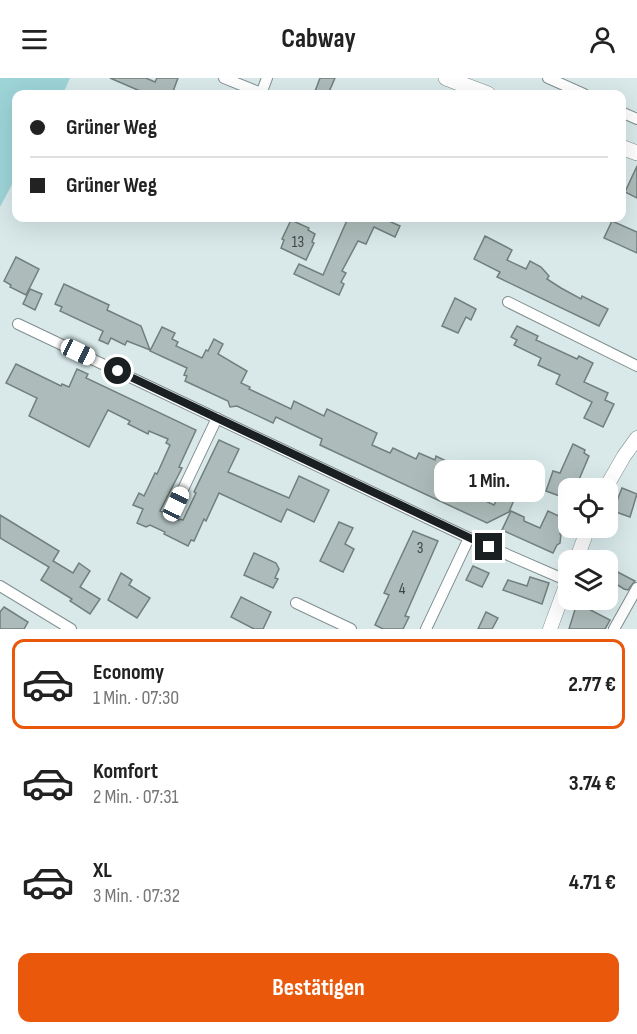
<!DOCTYPE html>
<html lang="de">
<head>
<meta charset="utf-8">
<style>
  body { margin:0; font-family:"Sofia Sans Condensed",sans-serif; background:#f2f2f2; color:#222; height:100vh; display:flex; flex-direction:column; font-size:22px; white-space:nowrap }
  * { box-sizing:border-box; margin:0 }
  p { font-size:20px; color:#767676 }
  .icon { flex:none; width:33px; height:33px; fill:none; stroke:currentColor; stroke-width:2; stroke-linecap:round; stroke-linejoin:round }
  .map { position:relative; height:551px; overflow:hidden }
  .side { display:flex; flex-direction:column; background:#fff; flex:1 }
  .side>* { flex:none }
  .top-card { position:absolute; left:12px; top:12px; width:614px; height:132px; border-radius:12px; box-shadow:0 6px 24px #0002; display:grid; align-content:center; height:132px; padding:0 18px; background:#fff }
  .tools { position:absolute; left:558px; top:400px; display:grid; gap:12px }
  .tools a { display:grid; place-items:center; width:60px; height:60px; border-radius:12px; background:#fff; box-shadow:0 6px 24px #0002; font-size:30px }
  .end { position:absolute; width:27px; height:27px; margin:-14px; border:8px solid #1a2021; background:#fff; box-shadow:0 0 0 3px #fff }
  .from { border-radius:50% }
  .bubble { position:absolute; height:42px; border-radius:12px; background:#fff; box-shadow:0 6px 24px #0002; font-size:20px; font-weight:700; line-height:42px; text-align:center }
  .car { position:absolute; width:18px; height:36px; margin:-18px -9px; border-radius:8px; box-shadow:0 0 4px 2px #0007; background:linear-gradient(#fff 24%,#345 0 40%,#fff 0 76%,#345 0 86%,#fff 0) }
  .top-card b { display:flex; align-items:center; gap:21px; height:57px; font-size:22px }
  .top-card b+b { border-top:2px solid #e0e0e0 }
  .top-card i { width:15px; height:15px; background:#222 }
  ul { padding:10px 0 0; list-style:none }
  li { display:flex; align-items:center; gap:18px; height:90px; margin:0 12px 9px; padding:0 6px; border:3px solid transparent; border-radius:12px }
  li div { flex:1 }
  li b { display:block; font-size:22px }
  li em { font-style:normal; font-weight:700 }
  li.selected { border-color:#ea580c }
  li>.icon { width:54px; height:54px; stroke-width:1.5 }
  .cta { display:flex; gap:12px; margin-top:auto; padding:12px 18px }
  .cta a { flex:1; height:69px; border-radius:12px; background:#ea580c; color:#fff; font-size:24px; font-weight:700; line-height:69px; text-align:center }
  header { display:flex; justify-content:space-between; align-items:center; height:78px; padding:0 18px; background:#fff; font-size:27px; font-weight:700 }
  .map>svg:first-child { display:block }
  .park { fill:#9dd4d8 }
  .building { fill:#adbcba; stroke:#717f7d; stroke-width:1.5 }
  .lines { fill:none; stroke-linecap:round; stroke-linejoin:round }
  .minor-casing { stroke:#7f8d8e; stroke-width:12 }
  .tertiary-casing { stroke:#7f8d8e; stroke-width:15 }
  .secondary-casing { stroke:#7f8d8e; stroke-width:16 }
  .minor { stroke:#fff; stroke-width:10 }
  .tertiary { stroke:#fff; stroke-width:14 }
  .secondary { stroke:#fff; stroke-width:15 }
  .route { stroke:#1a2021; stroke-width:8 }
  .labels { text-anchor:middle; stroke-width:4.5; stroke-linejoin:round; paint-order:stroke }
  .number-label { font-size:16px; fill:#3f4747 }
</style>
</head>
<body>
<header><svg class="icon" aria-label="menu" viewBox="0 0 24 24"><path d="M4 6h16M4 12h16M4 18h16"/></svg>Cabway<svg class="icon" aria-label="person" viewBox="0 0 24 24"><circle cx="12" cy="8" r="4"/><path d="M4 21q1-7 8-7t8 7"/></svg></header>
<div class="map">
<svg width="637" height="551" viewBox="0 0 637 551">
  <rect width="100%" height="100%" fill="#d9e9ea"/>
  <path class="park" d="M0 0H70L63 16H16V99L0 129Z"/>
  <g class="building">
    <path d="M110 0H146L155 4 157 0H178L172 16H154L148 14 147 16Z"/>
    <path d="M320 0H335L328 16H314Z"/>
    <path d="M637 88V120L625 114Z"/>
    <path d="M348 140H382L400 148 395 159 374 149 366 166 358 163 342 193 346 195 341 204 344 206 339 217 294 196 299 186 323 197Z"/>
    <path d="M291 142 309 150 308 152 315 156 312 164 314 165 306 182 281 170 284 162 282 161Z"/>
    <path d="M612 143 637 154V175L604 160Z"/>
    <path d="M485 158 512 172 507 182 526 191 530 183 541 189 549 198 547 201 561 210 581 221 582 218 608 231 599 248 497 199 500 194 474 181Z"/>
    <path d="M16 179 39 191 26 217 10 209 11 207 4 203Z"/>
    <path d="M64 206 109 227 107 232 141 248 150 272 127 263 125 267 111 260 108 266 99 262 103 253 60 233 62 229 55 226Z"/>
    <path d="M30 211 42 216 35 232 23 226Z"/>
    <path d="M455 220 476 231 471 242 466 239 458 255 442 248Z"/>
    <path d="M517 248 538 258 536 262 577 281 579 278 593 285 584 304 608 315 605 322 614 326 603 349 584 340 592 324 556 306 560 297 538 287 541 280 514 267 517 262 511 259Z"/>
    <path d="M162 249 175 255 172 261 178 264 176 268 202 280 206 272 208 273 214 261 223 266 218 276 247 293 241 305 250 309 249 311 291 331 294 323 324 338 327 331 377 355 372 367 390 375 393 370 416 381 419 375 435 382 436 378 461 390 457 398 468 404 464 413 494 427 502 410 516 417 509 434 487 445 320 367 322 361 276 339 273 345 237 328 230 329 228 323 185 303 187 298 184 297 187 290 150 273Z"/>
    <path d="M16 286 61 308 62 306 69 309 77 291 88 296 86 300 196 352 179 389 182 390 160 433 179 442 180 441 183 442 196 415 194 414 219 362 239 371 228 394 289 420 299 398 329 412 314 444 287 431 281 444 219 415 206 443 204 441 194 463 191 462 188 468 164 456 165 454 150 447 146 449 137 445 143 431 133 427 139 415 144 418 155 395 157 396 170 367 166 365 168 361 149 353 148 356 128 346 130 343 108 332 89 369 29 338 37 320 6 305Z"/>
    <path d="M573 366 585 372 584 375 589 378 575 411H568V418L566 417 565 420 546 413 553 393 560 395Z"/>
    <path d="M622 410 637 416 630 439 613 433Z"/>
    <path d="M511 433 524 439V443L540 450 548 433 563 440 565 445 560 456H561L560 465 557 467 553 475 502 452Z"/>
    <path d="M0 437 59 473 53 483 73 495 79 485 90 493 80 509 100 521 90 536 70 523 72 521 41 502 49 489 0 460Z"/>
    <path d="M339 444 353 450 345 466 354 471 343 494 320 483Z"/>
    <path d="M413 453 438 463 405 538 409 539 403 551H383L375 547 389 517 384 515Z"/>
    <path d="M254 475 276 485 279 491 275 500 278 501 273 510 244 497Z"/>
    <path d="M473 488 489 495 482 509 466 502Z"/>
    <path d="M608 489 635 503 628 512 624 511 608 501Z"/>
    <path d="M121 495 132 502 129 507 150 520 137 540 108 522Z"/>
    <path d="M530 499 549 505 542 526 503 512 508 502 527 508Z"/>
    <path d="M241 519 271 534 263 551H254L231 539Z"/>
    <path d="M577 525 610 542 605 551H569Z"/>
    <path d="M4 529 28 544 24 551H0V534Z"/>
    <path d="M486 534 498 540 492 551H478Z"/>
  </g>
  <g class="lines">
    <g class="minor-casing">
      <g id="minor">
        <path d="M224 0 261 15"/>
        <path d="M548 0 584 16"/>
        <path d="M261 16 267 0"/>
        <path d="M621 34 637 41"/>
        <path d="M508 224 637 288"/>
        <path d="M18 246 469 460 568 503"/>
        <path d="M176 426 217 340"/>
        <path d="M0 508 71 551"/>
        <path d="M296 525 351 551"/>
        <path d="M426 551 469 460"/>
        <path d="M614 551 637 510"/>
      </g>
    </g>
    <g class="tertiary-casing">
      <g id="tertiary">
        <path d="M605 411 624 378 637 360"/>
        <path d="M576 483 588 450"/>
        <path d="M550 551 568 502"/>
      </g>
    </g>
    <g class="secondary-casing">
      <g id="secondary">
        <path d="M446 0 488 16"/>
        <path d="M621 69 637 75"/>
      </g>
    </g>
    <use href="#minor" class="minor"/>
    <use href="#tertiary" class="tertiary"/>
    <use href="#secondary" class="secondary"/>
  </g>
  <g class="lines">
    <path class="route" d="M118 293 489 469"/>
  </g>
  <g class="labels">
    <g class="number-label">
      <text x="298" y="169">13</text>
      <text x="420" y="475">3</text>
      <text x="402" y="516">4</text>
    </g>
  </g>
</svg>
<div class="tools">
<a><svg class="icon" aria-label="locate" viewBox="0 0 24 24"><circle cx="12" cy="12" r="6"/><path d="M12 2v4M12 18v4M2 12h4M18 12h4"/></svg></a>
<a><svg class="icon" aria-label="layers" viewBox="0 0 24 24"><path d="M12 4l9 5-9 5-9-5zM3 14l9 5 9-5"/></svg></a>
</div>
<i class="end from" style="left:118px;top:293px"></i>
<i class="end" style="left:489px;top:469px"></i>
<div class="bubble" style="left:434px;top:382px;width:111px">1 Min.</div>
<i class="car" style="left:78px;top:274px;rotate:115deg"></i>
<i class="car" style="left:176px;top:426px;rotate:25deg"></i>
<div class="top-card">
<b><i class="from"></i>Grüner Weg</b>
<b><i></i>Grüner Weg</b>
</div>
</div>
<section class="side">
<ul>
<li class="selected"><svg class="icon" aria-label="car" viewBox="0 0 24 24"><path d="M5 17H2v-5l4-1 3-4h7l3 4 3 1v5h-3M9 17h6M6 11h13"/><circle cx="7" cy="17" r="2"/><circle cx="17" cy="17" r="2"/></svg><div><b>Economy</b><p>1 Min. · 07:30</p></div><em>2.77 €</em></li>
<li><svg class="icon" aria-label="car" viewBox="0 0 24 24"><path d="M5 17H2v-5l4-1 3-4h7l3 4 3 1v5h-3M9 17h6M6 11h13"/><circle cx="7" cy="17" r="2"/><circle cx="17" cy="17" r="2"/></svg><div><b>Komfort</b><p>2 Min. · 07:31</p></div><em>3.74 €</em></li>
<li><svg class="icon" aria-label="car" viewBox="0 0 24 24"><path d="M5 17H2v-5l4-1 3-4h7l3 4 3 1v5h-3M9 17h6M6 11h13"/><circle cx="7" cy="17" r="2"/><circle cx="17" cy="17" r="2"/></svg><div><b>XL</b><p>3 Min. · 07:32</p></div><em>4.71 €</em></li>
</ul>
<div class="cta"><a>Bestätigen</a></div>
</section>
</body>
</html>
